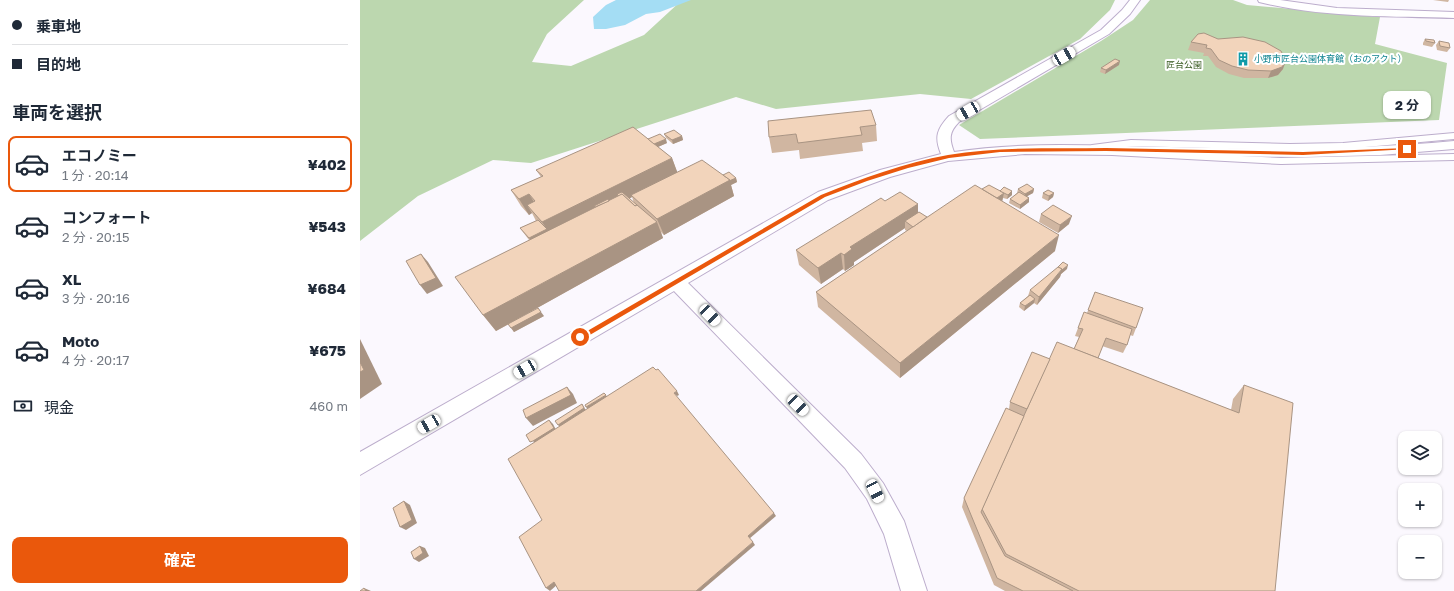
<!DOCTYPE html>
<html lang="ja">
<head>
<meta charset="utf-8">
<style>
  body { margin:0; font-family:"Golos Text","Noto Sans JP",sans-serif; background:#f6f6f7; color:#1f2937; height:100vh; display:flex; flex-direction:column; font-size:15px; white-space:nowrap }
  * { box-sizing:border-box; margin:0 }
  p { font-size:13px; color:#747a83 }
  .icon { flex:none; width:22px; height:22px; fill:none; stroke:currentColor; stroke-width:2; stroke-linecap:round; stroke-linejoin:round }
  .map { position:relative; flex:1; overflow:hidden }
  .drawer { display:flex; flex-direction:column; background:#fff; width:360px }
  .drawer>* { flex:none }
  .top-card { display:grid; align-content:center; height:88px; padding:0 12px; background:#fff }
  .controls { position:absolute; left:1038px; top:431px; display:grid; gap:8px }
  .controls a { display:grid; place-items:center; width:44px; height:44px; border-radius:8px; background:#fff; box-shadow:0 1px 3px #0004; font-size:20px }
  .end { position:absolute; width:18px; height:18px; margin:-9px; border:5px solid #ea580c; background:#fff; box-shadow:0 0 0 2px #fff }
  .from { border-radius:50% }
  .bubble { position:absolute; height:28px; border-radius:8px; background:#fff; box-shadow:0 1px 3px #0004; font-size:13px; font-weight:700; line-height:28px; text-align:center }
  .car { position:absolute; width:12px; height:24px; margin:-12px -6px; border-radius:5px; box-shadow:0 0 3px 1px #0007; background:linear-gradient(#fff 24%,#345 0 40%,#fff 0 76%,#345 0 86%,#fff 0) }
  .top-card b { display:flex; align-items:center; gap:14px; height:38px; font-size:15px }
  .top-card b+b { border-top:1px solid #e0e1e3 }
  .top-card i { width:10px; height:10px; background:#1f2937 }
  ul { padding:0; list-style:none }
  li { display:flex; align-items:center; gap:12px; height:56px; margin:0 8px 6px; padding:0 4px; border:2px solid transparent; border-radius:8px }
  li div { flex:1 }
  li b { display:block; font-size:15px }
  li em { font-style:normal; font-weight:700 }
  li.selected { border-color:#ea580c }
  li>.icon { width:36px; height:36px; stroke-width:1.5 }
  h2 { padding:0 12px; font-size:18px; line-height:48px }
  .pay { display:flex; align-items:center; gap:10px; height:44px; padding:0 12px; font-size:15px }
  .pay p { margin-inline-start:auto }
  .action { display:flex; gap:8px; margin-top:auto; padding:8px 12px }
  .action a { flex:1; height:46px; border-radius:8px; background:#ea580c; color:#fff; font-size:16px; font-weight:700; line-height:46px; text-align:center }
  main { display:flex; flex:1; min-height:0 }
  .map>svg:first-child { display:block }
  .green { fill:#bcd7af }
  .water { fill:#a4ddf4 }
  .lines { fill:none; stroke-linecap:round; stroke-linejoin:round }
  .minor-casing { stroke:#bcadcc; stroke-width:2 }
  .tertiary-casing { stroke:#bcadcc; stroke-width:2 }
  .minor { fill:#fff; fill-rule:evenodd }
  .tertiary { fill:#fff; fill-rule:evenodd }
  .wall { fill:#d0b6a1; fill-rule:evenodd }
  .shaded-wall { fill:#a99483 }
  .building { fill:#f2d4bb; stroke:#a99483 }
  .route { fill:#ea580c }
  .labels { text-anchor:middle; stroke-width:4; stroke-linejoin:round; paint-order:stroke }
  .far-culture-label { font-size:9px; fill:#0d838f; stroke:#fff; text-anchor:start }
  .far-park-label { font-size:9px; fill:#32561a; stroke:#fff }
</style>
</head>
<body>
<main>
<section class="drawer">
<div class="top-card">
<b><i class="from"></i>乗車地</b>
<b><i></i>目的地</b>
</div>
<h2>車両を選択</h2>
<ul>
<li class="selected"><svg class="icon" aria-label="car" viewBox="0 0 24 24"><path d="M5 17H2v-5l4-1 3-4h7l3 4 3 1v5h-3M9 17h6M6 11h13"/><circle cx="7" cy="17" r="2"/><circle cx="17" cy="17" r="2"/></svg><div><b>エコノミー</b><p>1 分 · 20:14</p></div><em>¥402</em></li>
<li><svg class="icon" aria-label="car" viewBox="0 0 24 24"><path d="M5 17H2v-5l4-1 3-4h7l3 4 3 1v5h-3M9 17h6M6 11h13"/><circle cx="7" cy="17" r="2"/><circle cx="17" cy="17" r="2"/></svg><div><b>コンフォート</b><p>2 分 · 20:15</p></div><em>¥543</em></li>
<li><svg class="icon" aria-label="car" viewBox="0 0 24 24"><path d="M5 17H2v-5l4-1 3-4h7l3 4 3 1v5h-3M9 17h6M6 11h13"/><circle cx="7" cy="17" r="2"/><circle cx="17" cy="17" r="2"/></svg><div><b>XL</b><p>3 分 · 20:16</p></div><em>¥684</em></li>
<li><svg class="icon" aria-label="car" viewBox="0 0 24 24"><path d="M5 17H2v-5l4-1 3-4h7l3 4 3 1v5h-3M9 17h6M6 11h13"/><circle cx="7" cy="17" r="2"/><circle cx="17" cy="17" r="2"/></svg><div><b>Moto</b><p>4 分 · 20:17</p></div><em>¥675</em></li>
</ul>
<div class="pay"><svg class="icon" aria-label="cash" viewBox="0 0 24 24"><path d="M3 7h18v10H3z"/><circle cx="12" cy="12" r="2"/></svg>現金<p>460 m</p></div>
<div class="action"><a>確定</a></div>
</section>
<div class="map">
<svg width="1094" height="591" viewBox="0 0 1094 591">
  <rect width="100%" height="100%" fill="#fbf8fe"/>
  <g class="green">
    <path d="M0 0H224L187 34 172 62 211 66 284 35 322 0H755L750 10 720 39 611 99 560 94 416 109 376 97 171 163 133 160 58 196 0 241Z"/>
    <path d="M790 0H873L887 5 1020 17 1015 44 1087 63 1079 120 620 139 599 125 741 41 773 20Z"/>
  </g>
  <path class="water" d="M256 0H331L300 12 286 14 265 25 246 29H234L233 17 246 5Z"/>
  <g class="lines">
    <g class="minor-casing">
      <g id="minor">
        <path d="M1094 133V139L983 149 930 150 771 146 732 151 727 148 732 145 771 140 930 144 983 143Z"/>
        <path d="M756 150 921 158 1094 154V160L921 164 752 155 750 153Z"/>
      </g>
    </g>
    <g class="tertiary-casing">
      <g id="tertiary">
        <path d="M770 0H780L770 14 749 34 599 122C589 132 589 139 594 152 665 141 737 146 809 147 904 149 999 150 1094 141V149L1020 155 945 157 665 154 588 161 530 177 468 200 328 283 501 454 523 483 544 521 567 591H541L524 534 507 499 485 468 314 291 0 475V452L458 192 520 170 581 154C574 137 577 129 589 116L741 30 762 10Z"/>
        <path d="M898 0H920L977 8 1094 12V18C1029 16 963 18 899 2Z"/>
      </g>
    </g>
    <use href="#minor" class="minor"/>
    <use href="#tertiary" class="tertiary"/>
  </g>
  <g class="wall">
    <path d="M1073 0H1089L1088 2Z"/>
    <path d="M838 34 923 69 918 75 908 78H884L869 74 856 67 848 56H843L844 53 828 50 831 42Z"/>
    <path d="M1065 39 1075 43 1072 47 1063 45V43Z"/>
    <path d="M1079 41 1090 48 1087 52 1077 50 1076 45Z"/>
    <path d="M759 65 745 74 740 72 741 68Z"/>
    <path d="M516 125 517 141 502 143 503 151 440 159 439 150 412 153 409 137Z"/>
    <path d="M304 134 322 136 323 140 313 144 306 138Z"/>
    <path d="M288 139 307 143 298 147 312 158 317 172 363 176 376 178 377 182 371 185 374 196 304 235 301 232 303 238 159 318 184 316 154 332 149 324 136 331 123 315 169 240 160 228 176 221 172 213 169 215 161 206 151 190 181 177 176 170ZM272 197 274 203 269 199Z"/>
    <path d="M622 189 640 191 652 195 647 199 643 198 642 201 695 251 540 378 458 307 456 292 547 231 545 230V228L494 262V265L485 271 483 269 461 284 439 265 436 250 525 201 558 204V213L567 217Z"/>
    <path d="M658 189H674L673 193 667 196 669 198V202L660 209 649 203 650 199 657 193Z"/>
    <path d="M683 193H694L693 197 688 201 682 198Z"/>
    <path d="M681 214 709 224 698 233 679 222Z"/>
    <path d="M707 269 701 274 700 277 677 305 674 303 664 311 659 307 660 303 668 296 670 290Z"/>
    <path d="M735 292 776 328 773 336 770 335 767 345 763 353 742 346 738 358 871 410 873 399 884 385 915 591H645L634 585 602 507 604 498 649 409 650 402 690 359 714 349 719 337 715 336 718 328 727 313Z"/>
  </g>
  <g class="shaded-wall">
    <path d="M760 61 759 65 745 74 746 70Z"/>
    <path d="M926 61 923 69 918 75 908 78 911 71Z"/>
    <path d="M322 136 323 140 313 144 312 140Z"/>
    <path d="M306 139 307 143 293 149 291 145Z"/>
    <path d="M312 158 318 174 271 195 272 197 265 201 257 194 261 203 234 206 238 214 192 237 182 222Z"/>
    <path d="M376 178 377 182 371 185 374 196 304 235 297 219 370 180Z"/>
    <path d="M674 189 673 193 664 198 665 194Z"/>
    <path d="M652 191V195L647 199 648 195Z"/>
    <path d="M644 193 642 202 631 203Z"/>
    <path d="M694 193 693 197 688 201 689 196Z"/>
    <path d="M169 194 179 210 167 205 172 213 169 215 159 199Z"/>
    <path d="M669 198V202L660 209V205Z"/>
    <path d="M558 204V220L545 221V228L494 262V265L485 271 484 255 490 247Z"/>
    <path d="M712 216 709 224 698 233 700 225Z"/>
    <path d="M297 222 303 238 136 331 123 315Z"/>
    <path d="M187 229 192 237 175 246 169 238Z"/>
    <path d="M699 235 695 251 540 378V363Z"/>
    <path d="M481 253 483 269 461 284 458 268Z"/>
    <path d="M61 254 68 262 83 286 67 294 60 285Z"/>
    <path d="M708 265 707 269 701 274 700 277 677 305 679 297 702 269Z"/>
    <path d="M675 299 674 303 664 311 665 306Z"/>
    <path d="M178 308 184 316 154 332 151 328Z"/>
    <path d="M0 339 22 384 0 399Z"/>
    <path d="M207 387 213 394 217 403 173 426 166 418Z"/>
    <path d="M317 391 319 395 317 396 314 393Z"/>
    <path d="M246 395 248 399 229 411 226 407Z"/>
    <path d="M222 404 227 412 201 428 198 425Z"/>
    <path d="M189 420 193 424 197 432 177 445 173 441Z"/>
    <path d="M44 501 50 505 57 523 46 530 40 527Z"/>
    <path d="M414 513 416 516 389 539 388 536Z"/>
    <path d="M393 542 395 545 341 591H336Z"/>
    <path d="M60 546 65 548 69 556 59 562 54 559Z"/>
    <path d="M194 582 198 584 190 591 186 588Z"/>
    <path d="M4 588 11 591H6Z"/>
  </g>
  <g class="building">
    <path d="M844 33 858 39 883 37 905 42 921 51 926 61 922 67 911 71 888 70 872 66 859 60 851 49 846 48 847 45 831 42 838 34Z"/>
    <path d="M1065 39 1074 40 1075 43 1066 41Z"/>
    <path d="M1079 41 1089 43 1090 48 1080 46Z"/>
    <path d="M755 59 760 61 746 70 741 68Z"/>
    <path d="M511 110 516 125 500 127 502 135 438 143 436 134 409 137 408 121Z"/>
    <path d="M273 127 312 158 182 222 167 205 175 201 169 194 159 199 151 190 183 176 176 170Z"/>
    <path d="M314 130 322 136 312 140 304 134Z"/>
    <path d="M300 134 306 139 294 144 288 139Z"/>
    <path d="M342 160 370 180 297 219 271 195Z"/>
    <path d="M369 172 376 178 369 181 370 180 363 175Z"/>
    <path d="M667 184 674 189 665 194 658 189Z"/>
    <path d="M615 185 699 235 540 363 456 292Z"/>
    <path d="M629 185 644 193 637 198 622 189Z"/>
    <path d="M644 187 652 191 648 195 640 191Z"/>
    <path d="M688 190 694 193 689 196 683 193Z"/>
    <path d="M262 192 277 205 275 206 262 194 259 196 257 194Z"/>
    <path d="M540 192 558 204 490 247 492 249 484 255 481 253 458 268 436 250 521 198 525 201Z"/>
    <path d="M659 192 669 198 660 205 650 199Z"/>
    <path d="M262 194 275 206 277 205 297 222 123 315 95 277Z"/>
    <path d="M248 199 249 201 235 207 234 206Z"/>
    <path d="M693 205 712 216 700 225 681 214Z"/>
    <path d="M559 212 567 217 553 227 545 221Z"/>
    <path d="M178 220 187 229 169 238 160 228Z"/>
    <path d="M61 254 76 278 60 285 46 261Z"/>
    <path d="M703 262 708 265 702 270V269L698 267Z"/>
    <path d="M698 267 702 269 679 297 670 290Z"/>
    <path d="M735 292 783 308 776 328 728 310Z"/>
    <path d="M670 295 675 299 665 306 660 303Z"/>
    <path d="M178 308 181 312 151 328 148 324Z"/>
    <path d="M724 312 772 329 767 345 746 338 738 358 714 349 723 329 718 328Z"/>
    <path d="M697 342 879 413 884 385 933 403 915 591H719L646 554 622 509Z"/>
    <path d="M672 352 690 359 667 409 650 402Z"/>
    <path d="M0 362 4 370 0 372Z"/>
    <path d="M293 367 296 370 298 369 317 391 314 393 414 513 388 536 393 542 336 591H199L194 582 186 588 159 537 182 520 148 459Z"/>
    <path d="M207 387 211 395 166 418 163 410Z"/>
    <path d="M244 393 246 395 226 407 225 405Z"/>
    <path d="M222 404 224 408 198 425 195 421Z"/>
    <path d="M646 408 664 416 621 512 645 556 713 591H663L637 578 604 498Z"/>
    <path d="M189 420 194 428 173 441 170 442 166 435Z"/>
    <path d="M44 501 52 520 40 527 33 508Z"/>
    <path d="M60 546 63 553 54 559 51 552Z"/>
    <path d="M4 588 6 591H0Z"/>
  </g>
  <path class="route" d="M746 148 943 152 1047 148 1050 149 943 155 746 151 640 152 589 158 548 168 507 181 465 197 223 339 220 340 217 337 461 195C503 178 544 163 588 155 640 146 694 149 746 148Z"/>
  <defs>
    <g id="building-bare" transform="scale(1.08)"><path d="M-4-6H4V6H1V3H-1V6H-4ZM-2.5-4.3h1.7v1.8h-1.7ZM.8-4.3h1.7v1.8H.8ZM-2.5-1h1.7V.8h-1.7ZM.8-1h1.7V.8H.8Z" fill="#0f9aa8" stroke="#fff" stroke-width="2.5" paint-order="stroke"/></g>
  </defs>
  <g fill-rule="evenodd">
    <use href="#building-bare" x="883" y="59"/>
  </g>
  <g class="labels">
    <g class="far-culture-label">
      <text x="894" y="62">小野市匠台公園体育館（おのアクト）</text>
    </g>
    <g class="far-park-label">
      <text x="824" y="68">匠台公園</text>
    </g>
  </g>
</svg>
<div class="controls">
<a><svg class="icon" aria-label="layers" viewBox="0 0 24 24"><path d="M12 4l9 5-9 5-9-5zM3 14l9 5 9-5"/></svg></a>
<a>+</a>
<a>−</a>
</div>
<i class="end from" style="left:220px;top:337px"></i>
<i class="end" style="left:1047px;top:149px"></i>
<div class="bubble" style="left:1023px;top:91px;width:48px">2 分</div>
<i class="car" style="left:704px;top:56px;rotate:60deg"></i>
<i class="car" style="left:608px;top:111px;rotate:240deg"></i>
<i class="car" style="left:350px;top:315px;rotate:136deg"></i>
<i class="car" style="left:165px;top:369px;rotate:240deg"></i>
<i class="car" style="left:438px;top:405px;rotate:135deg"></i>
<i class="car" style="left:69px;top:424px;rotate:240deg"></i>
<i class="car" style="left:515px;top:491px;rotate:154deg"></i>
</div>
</main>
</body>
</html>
